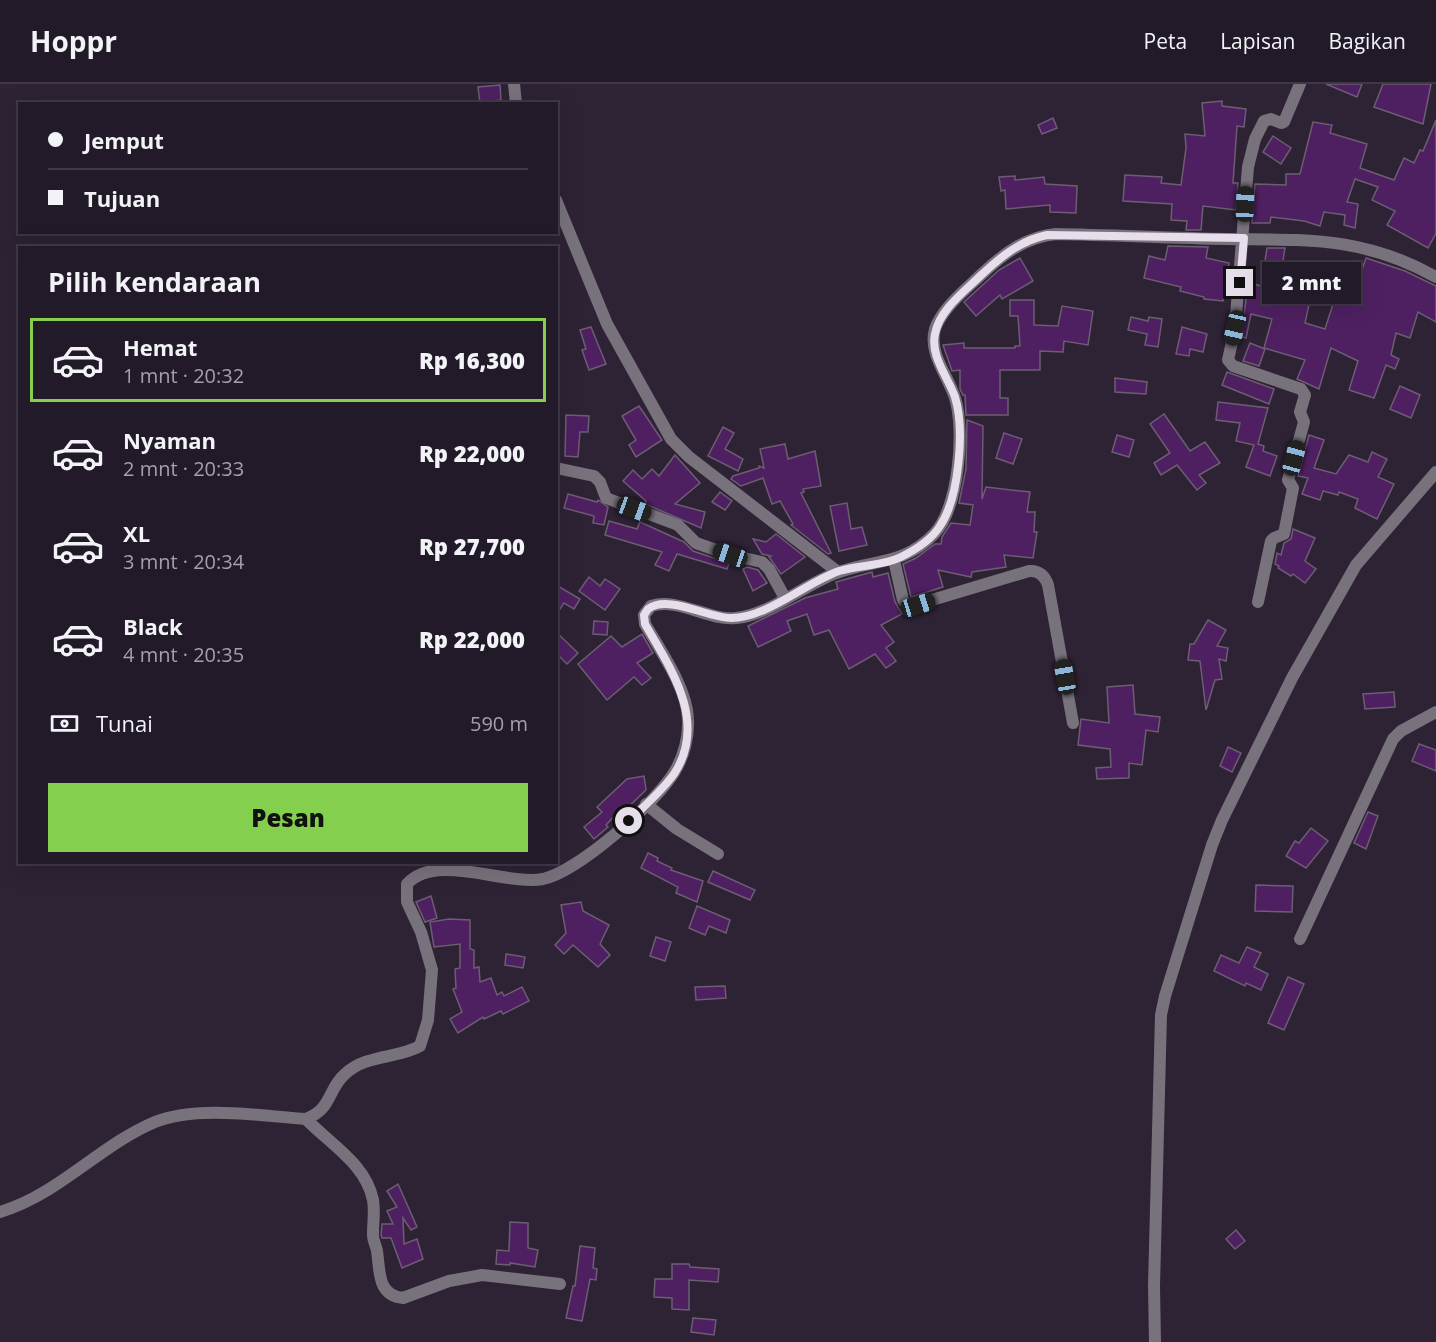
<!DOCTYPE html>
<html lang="id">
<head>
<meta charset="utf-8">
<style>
  body { margin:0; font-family:"Open Sans",sans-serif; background:#2e2734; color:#f1f3f6; height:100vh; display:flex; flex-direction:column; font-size:22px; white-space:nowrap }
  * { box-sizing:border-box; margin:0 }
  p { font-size:20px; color:#a2a1a8 }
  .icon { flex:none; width:33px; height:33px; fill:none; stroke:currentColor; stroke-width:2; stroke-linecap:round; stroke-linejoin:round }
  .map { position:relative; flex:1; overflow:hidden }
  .panel { position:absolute; left:18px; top:162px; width:540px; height:618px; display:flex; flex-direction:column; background:#221a28; border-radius:0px; box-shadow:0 6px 24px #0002,0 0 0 2px #3f3845 }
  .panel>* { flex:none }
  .banner { position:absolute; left:18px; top:18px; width:540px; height:132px; border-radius:0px; box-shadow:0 6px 24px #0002,0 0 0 2px #3f3845; display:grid; align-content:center; height:132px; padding:0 30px; background:#221a28 }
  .end { position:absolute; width:27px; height:27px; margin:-14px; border:8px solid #e7deeb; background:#111; box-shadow:0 0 0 3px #111 }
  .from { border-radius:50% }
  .bubble { position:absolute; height:42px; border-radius:0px; background:#221a28; box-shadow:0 6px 24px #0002,0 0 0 2px #3f3845; font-size:20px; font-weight:800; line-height:42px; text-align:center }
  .car { position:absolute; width:18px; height:36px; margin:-18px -9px; border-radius:8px; box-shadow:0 0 4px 2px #0007; background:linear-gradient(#222 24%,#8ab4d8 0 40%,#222 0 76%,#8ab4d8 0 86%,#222 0) }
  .banner b { display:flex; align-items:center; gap:21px; height:57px; font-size:22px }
  .banner b+b { border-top:2px solid #3f3845 }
  .banner i { width:15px; height:15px; background:#f1f3f6 }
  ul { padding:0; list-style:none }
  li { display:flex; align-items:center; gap:18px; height:84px; margin:0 12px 9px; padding:0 18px; border:3px solid transparent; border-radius:0px }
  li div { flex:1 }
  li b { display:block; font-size:22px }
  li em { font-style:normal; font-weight:800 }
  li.on { border-color:#84d04e }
  li>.icon { width:54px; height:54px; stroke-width:1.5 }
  h2 { padding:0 30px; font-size:27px; line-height:72px }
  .pay { display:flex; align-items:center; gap:15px; height:66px; padding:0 30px; font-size:22px }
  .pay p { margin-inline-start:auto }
  .button { display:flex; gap:12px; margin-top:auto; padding:12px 30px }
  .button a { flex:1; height:69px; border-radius:0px; background:#84d04e; color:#111; font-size:24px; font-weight:800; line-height:69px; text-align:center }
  header { display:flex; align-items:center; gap:36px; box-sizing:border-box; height:84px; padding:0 30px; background:#221a28; border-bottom:2px solid #3f3845 }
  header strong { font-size:28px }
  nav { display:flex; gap:33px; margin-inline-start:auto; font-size:21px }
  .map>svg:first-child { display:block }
  .building { fill:#4e2061; stroke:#6c5d73; stroke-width:1.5 }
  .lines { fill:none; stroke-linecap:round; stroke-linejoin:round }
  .street { stroke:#78727c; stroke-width:12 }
  .route { stroke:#e7deeb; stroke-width:8 }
</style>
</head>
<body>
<header>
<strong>Hoppr</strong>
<nav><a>Peta</a><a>Lapisan</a><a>Bagikan</a></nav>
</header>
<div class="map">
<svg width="1436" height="1258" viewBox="0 0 1436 1258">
  <rect width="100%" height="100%" fill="#2e2235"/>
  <g class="building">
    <path d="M1326 0H1362L1357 13Z"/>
    <path d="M1383 0H1431L1423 40 1374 23Z"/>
    <path d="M500 1 501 16 480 19 478 3Z"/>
    <path d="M1222 17V22L1246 25 1244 43 1237 42 1233 99H1238L1236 126 1203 122 1201 146H1186L1187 137 1171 136 1172 120 1123 117 1125 91 1162 93 1161 99 1181 101 1186 64 1185 50 1205 52 1202 19Z"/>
    <path d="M1053 34 1057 44 1042 50 1038 41Z"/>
    <path d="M1436 36V149L1428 164 1387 141 1395 127 1372 116 1378 103 1355 95 1347 118 1358 120 1355 144 1344 141 1345 131 1324 128 1320 142 1304 137 1271 133 1270 139H1252L1255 100 1286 101V90H1300L1313 38 1332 41 1330 49 1367 60 1360 84 1394 96 1404 74 1414 79 1420 66 1423 67Z"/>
    <path d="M1273 52 1291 64 1281 80 1263 68Z"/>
    <path d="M1015 92V96L1044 93 1045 100 1077 102 1076 129 1050 128V121L1006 125 1005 106 1001 107 999 93Z"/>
    <path d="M1168 162 1208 163 1206 174 1229 179 1223 217 1204 215V213L1180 207 1181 203 1144 194 1149 172 1165 176Z"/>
    <path d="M1267 164H1285L1280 195H1277L1272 214 1309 221 1305 239 1325 245 1334 217 1305 211 1310 187 1318 189 1320 178 1353 183 1351 208 1354 209 1366 174 1405 187 1436 202V238L1418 228 1410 254 1396 249 1391 271 1399 275 1395 285 1386 281 1374 314 1349 306 1358 277 1331 264 1319 305 1297 295 1305 276 1264 264 1272 235 1251 230 1246 254 1242 253 1246 214 1250 199 1261 202Z"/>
    <path d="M1020 174 1033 197 1002 215 1000 211 976 232 964 218 999 186Z"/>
    <path d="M1010 216H1034V241L1058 242 1062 222 1093 227 1088 261 1064 257 1063 268 1040 267V286H1000V314H1008V331H966L965 311H963L960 305V286L952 287 943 261 964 259V264H1015V262H1020L1018 232H1010Z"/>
    <path d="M1131 233 1148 237 1149 233 1162 235 1158 263 1145 261 1147 250 1128 246Z"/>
    <path d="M591 243 606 280 589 286 582 266 586 265 580 246Z"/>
    <path d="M1182 243 1207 250 1203 268 1190 265 1189 272 1176 270Z"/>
    <path d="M1250 259 1265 265 1259 282 1243 277Z"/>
    <path d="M1227 288 1274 305 1269 320 1222 301Z"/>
    <path d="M1115 294 1147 298 1146 310 1115 308Z"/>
    <path d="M1400 302 1420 311 1411 334 1390 325Z"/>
    <path d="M1218 318 1268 324 1258 360 1264 362 1263 367 1277 372 1270 392 1246 383 1254 361 1236 357 1240 339 1216 336Z"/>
    <path d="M639 322 662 356 636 373 629 361 636 356 622 332Z"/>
    <path d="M1164 330 1190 367 1205 358 1220 379 1199 391 1206 399 1197 406 1177 381 1161 391 1154 379 1170 369 1150 340Z"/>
    <path d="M566 331 589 332 588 348H580L578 373 565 372Z"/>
    <path d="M967 336 983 342 982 415 986 403 1030 408 1027 428H1035L1034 448H1037L1033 474 1004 471 1006 483 972 488 971 493 938 486 943 503 911 513 903 480 916 474 935 460H941L942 453 951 439 970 441 973 421 959 419 966 385Z"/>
    <path d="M723 343 734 349 725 365 743 375 738 387 708 372Z"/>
    <path d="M1004 349 1022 355 1013 380 996 374Z"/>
    <path d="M1117 351 1134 356 1129 373 1112 368Z"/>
    <path d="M1309 351 1324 356 1314 384 1336 390 1349 371 1368 378 1372 368 1387 375 1378 393 1394 400 1377 435 1355 424 1358 415 1339 408 1338 411 1323 407 1320 416 1302 410 1308 394 1298 392Z"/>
    <path d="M785 360 788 375 815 367 821 402 803 405 804 408 801 409 831 469 828 470 791 441 793 440 780 417 772 420 763 394 741 402 731 395 733 392 759 384V382L764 384 760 365Z"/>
    <path d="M675 371 700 399 675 420 705 428 701 444 645 420 646 417 623 397 633 386 642 395 652 385 659 392Z"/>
    <path d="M720 408 732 417 725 426 712 418Z"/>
    <path d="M568 410 597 418 598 416 608 423 604 441 593 439 594 432 564 424Z"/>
    <path d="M847 419 851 445 862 443 867 461 839 467 830 422Z"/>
    <path d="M609 437 637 445 640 438 684 458 693 467 729 479 727 485 677 470 669 487 655 481 662 468 605 451Z"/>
    <path d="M1293 445 1315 454 1305 477 1316 485 1305 499 1293 490 1291 492 1278 484 1279 482 1275 480 1277 469 1281 471 1284 459 1291 455Z"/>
    <path d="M776 450 805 473 781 490 769 473 771 472 762 470 753 455 766 458Z"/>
    <path d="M747 483 758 486 767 499 753 507 743 485Z"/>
    <path d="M872 488 873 493 888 489 895 518 902 530 881 541 894 558 886 564 896 577 886 584 875 570 849 585 829 546 814 551 807 530 787 537 791 547 758 563 748 542 805 514 838 505 836 498Z"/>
    <path d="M589 493 600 502 605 495 620 505 605 526 579 507Z"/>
    <path d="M556 501 580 515 574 525 564 519 556 531Z"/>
    <path d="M1208 536 1226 546 1217 562 1228 564 1226 577 1219 575 1222 595 1215 596 1206 626 1200 577 1188 576 1190 560H1194Z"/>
    <path d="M594 537 608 538 607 551 593 550Z"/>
    <path d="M556 548 578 569 567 580 556 569Z"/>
    <path d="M642 550 653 569 637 579 651 594 642 601 634 593 607 616 578 580 611 552 622 563Z"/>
    <path d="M1133 601 1135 630 1160 633 1158 648 1146 646 1142 681 1129 679V694L1097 695 1096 684 1111 683 1110 665 1078 661 1081 635 1109 639 1107 603Z"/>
    <path d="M1394 608 1395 623 1365 625 1363 610Z"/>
    <path d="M1419 660 1436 666V687L1412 677Z"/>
    <path d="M1228 663 1241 669 1232 688 1220 682Z"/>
    <path d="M644 692 646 706 623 728 621 725 606 741 608 743 594 755 584 743 602 728 597 723 627 695Z"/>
    <path d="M1368 728 1378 732 1366 765 1354 759Z"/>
    <path d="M1311 744 1328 757 1306 784 1286 772 1295 757 1299 759Z"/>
    <path d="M648 769 658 774 657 777 672 784 671 786 703 797 697 818 676 809 678 803 641 784Z"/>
    <path d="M713 787 755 806 750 816 708 798Z"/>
    <path d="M1256 801 1293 802 1292 828 1255 827Z"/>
    <path d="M431 812 437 834 425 838 416 818Z"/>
    <path d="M581 818 583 827 609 841 600 860 610 871 598 883 573 861 564 870 555 861 566 849 561 821Z"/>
    <path d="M697 822 730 836 726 849 709 842 705 851 689 844Z"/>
    <path d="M449 835 470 836V865L474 866V884L479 883 480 898 491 894 497 911 502 908 504 912 522 903 529 917 503 930 501 927 484 935 483 933 458 949 450 935 462 928 453 905 456 904 455 885 460 884V860L434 863 430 838Z"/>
    <path d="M656 853 671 858 665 877 650 872Z"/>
    <path d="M1247 863 1261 869 1254 883 1268 890 1261 906 1246 899 1245 902 1214 887 1221 871 1239 879Z"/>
    <path d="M506 870 525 873 523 884 505 881Z"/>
    <path d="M1288 893 1304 900 1284 946 1268 939Z"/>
    <path d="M725 902 726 914 696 916 695 903Z"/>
    <path d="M398 1100 417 1143 411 1146 403 1134 404 1160 417 1155 423 1175 402 1184 391 1154H382L381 1151 382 1140H393L387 1127 397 1123 387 1107Z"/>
    <path d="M510 1138 528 1139V1164L538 1166 535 1183 510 1179V1181L496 1180 497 1166 509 1167Z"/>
    <path d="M1236 1146 1245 1157 1235 1165 1226 1155Z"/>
    <path d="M580 1162 595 1164 593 1184 597 1185 596 1196 590 1195 582 1237 566 1234 573 1202H575Z"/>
    <path d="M672 1180H689L690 1183 719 1185 718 1198 689 1196V1226L672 1225V1214L654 1213 655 1195H672Z"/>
    <path d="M693 1234 716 1236 714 1251 691 1248Z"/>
  </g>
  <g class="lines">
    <g class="street">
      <path d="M514 0 516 20"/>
      <path d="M556 116 607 240 671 355 689 373 838 488"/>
      <path d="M556 384 594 392 600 398 606 414 678 441 696 459 730 471 762 478 769 485 785 514"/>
      <path d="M894 476 903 516 906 520 912 522 1029 487C1039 486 1045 492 1048 501L1073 639"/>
      <path d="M1258 518 1271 457 1274 454 1284 450 1293 404 1288 396 1304 338 1300 328 1305 311 1301 305 1233 282 1228 276 1235 244 1248 83 1255 55 1264 37 1271 35 1281 39 1284 38 1300 0"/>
      <path d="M646 720 677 745 718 770"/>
      <path d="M1300 855 1393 655 1401 647 1436 628"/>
      <path d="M306 1035C330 1060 366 1080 373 1116 375 1127 373 1138 373 1149 372 1155 376 1161 377 1167 380 1186 377 1212 403 1214L449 1197 482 1191 560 1200"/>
      <path d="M0 1128C58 1111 100 1061 155 1038 198 1021 261 1032 306 1035 333 1024 327 1006 345 990 366 970 397 975 420 962L428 936 432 886 421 848 407 818V800C436 768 506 802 543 795 579 787 657 718 675 687 684 672 689 652 688 635 687 604 660 566 645 540L644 531 651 522C678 513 708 537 736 534 770 531 806 499 839 488 876 475 904 481 934 450 959 424 965 346 955 314 948 291 928 270 935 245 942 224 966 205 982 190 1004 169 1026 153 1056 150 1113 151 1170 154 1226 155 1306 156 1363 152 1436 193"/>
      <path d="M1155 1258 1154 1202 1161 931 1165 912 1212 761 1222 736 1292 594 1356 481 1436 388"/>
    </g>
  </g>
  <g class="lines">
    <path class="route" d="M629 737C644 722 662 707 674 690 708 638 671 585 645 540L644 531 648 525C668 510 708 534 731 534 767 534 805 499 839 487 859 481 883 482 901 473 915 466 932 455 940 442 959 414 965 346 955 313 948 293 930 272 935 250 939 228 960 211 976 196 997 176 1018 157 1047 151L1244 154 1240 199"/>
  </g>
</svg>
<i class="end from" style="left:629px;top:737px"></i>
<i class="end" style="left:1240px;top:199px"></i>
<div class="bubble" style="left:1262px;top:178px;width:99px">2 mnt</div>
<i class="car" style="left:1245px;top:120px;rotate:2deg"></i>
<i class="car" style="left:1235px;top:244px;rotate:193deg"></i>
<i class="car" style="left:1294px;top:374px;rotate:15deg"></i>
<i class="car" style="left:634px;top:425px;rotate:110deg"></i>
<i class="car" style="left:730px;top:471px;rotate:289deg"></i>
<i class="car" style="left:918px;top:521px;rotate:73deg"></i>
<i class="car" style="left:1065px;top:593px;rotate:350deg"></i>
<div class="banner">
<b><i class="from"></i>Jemput</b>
<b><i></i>Tujuan</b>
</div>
<section class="panel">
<h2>Pilih kendaraan</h2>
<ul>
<li class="on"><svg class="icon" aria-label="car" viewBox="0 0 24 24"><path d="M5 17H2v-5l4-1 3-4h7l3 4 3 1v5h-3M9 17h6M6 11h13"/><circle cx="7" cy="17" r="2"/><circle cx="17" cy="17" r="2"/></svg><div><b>Hemat</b><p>1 mnt · 20:32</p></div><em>Rp 16,300</em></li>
<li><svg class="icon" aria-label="car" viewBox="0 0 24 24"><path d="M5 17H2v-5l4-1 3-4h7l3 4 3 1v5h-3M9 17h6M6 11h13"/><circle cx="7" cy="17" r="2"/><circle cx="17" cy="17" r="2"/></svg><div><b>Nyaman</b><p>2 mnt · 20:33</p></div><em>Rp 22,000</em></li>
<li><svg class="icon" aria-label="car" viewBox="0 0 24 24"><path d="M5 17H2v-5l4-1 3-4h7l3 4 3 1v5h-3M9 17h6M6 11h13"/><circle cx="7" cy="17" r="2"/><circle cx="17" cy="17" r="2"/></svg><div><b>XL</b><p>3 mnt · 20:34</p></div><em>Rp 27,700</em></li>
<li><svg class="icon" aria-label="car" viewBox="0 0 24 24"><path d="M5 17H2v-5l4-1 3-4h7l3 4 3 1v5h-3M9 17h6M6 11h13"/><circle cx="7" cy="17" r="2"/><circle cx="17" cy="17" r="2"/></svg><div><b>Black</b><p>4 mnt · 20:35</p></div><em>Rp 22,000</em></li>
</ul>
<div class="pay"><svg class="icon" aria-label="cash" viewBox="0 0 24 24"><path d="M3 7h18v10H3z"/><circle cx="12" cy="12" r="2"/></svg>Tunai<p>590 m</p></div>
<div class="button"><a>Pesan</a></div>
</section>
</div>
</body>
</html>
